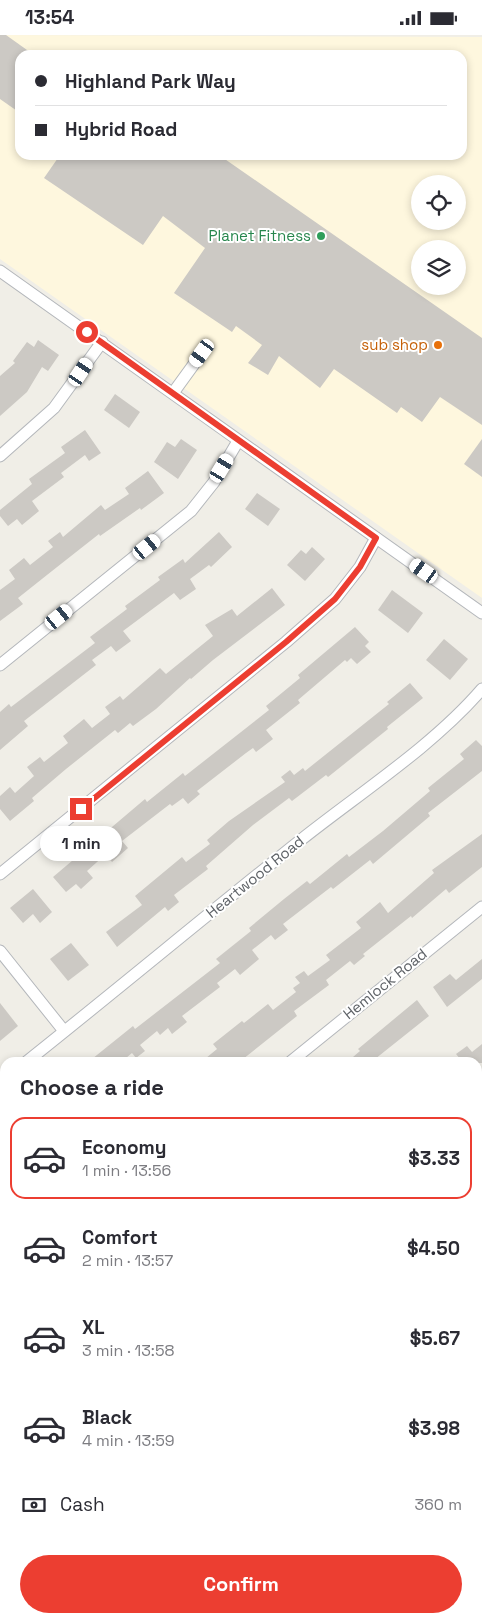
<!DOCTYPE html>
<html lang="en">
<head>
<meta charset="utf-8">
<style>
  body { margin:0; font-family:"Space Grotesk",sans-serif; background:#f7f7f7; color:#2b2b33; height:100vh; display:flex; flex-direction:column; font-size:19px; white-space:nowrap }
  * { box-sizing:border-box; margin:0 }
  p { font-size:16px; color:#7c7c81 }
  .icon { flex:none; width:28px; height:28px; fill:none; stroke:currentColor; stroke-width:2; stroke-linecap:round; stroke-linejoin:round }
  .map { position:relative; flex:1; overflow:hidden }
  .sheet { position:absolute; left:0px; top:1022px; width:482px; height:566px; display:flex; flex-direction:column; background:#fff; border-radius:15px 15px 0 0; box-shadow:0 2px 8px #0003 }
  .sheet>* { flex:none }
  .guide { position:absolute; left:15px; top:15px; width:452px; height:110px; border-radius:15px; box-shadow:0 2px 8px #0003; display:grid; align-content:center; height:110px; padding:0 20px; background:#fff }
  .tools { position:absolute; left:411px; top:140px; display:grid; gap:10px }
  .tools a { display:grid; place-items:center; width:55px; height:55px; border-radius:50%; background:#fff; box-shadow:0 2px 8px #0003; font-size:25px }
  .end { position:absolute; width:22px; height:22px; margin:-11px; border:6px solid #ec3e31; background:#fff; box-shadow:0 0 0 2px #fff }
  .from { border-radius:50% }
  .bubble { position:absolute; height:35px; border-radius:18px; background:#fff; box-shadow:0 2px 8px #0003; font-size:16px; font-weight:700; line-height:35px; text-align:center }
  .car { position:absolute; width:15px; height:30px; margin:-15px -8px; border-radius:6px; box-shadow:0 0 4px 1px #0007; background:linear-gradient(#fff 24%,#345 0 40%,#fff 0 76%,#345 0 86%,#fff 0) }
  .guide b { display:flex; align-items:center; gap:18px; height:48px; font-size:19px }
  .guide b+b { border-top:1px solid #e1e1e2 }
  .guide i { width:12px; height:12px; background:#2b2b33 }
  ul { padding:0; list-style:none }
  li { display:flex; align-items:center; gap:15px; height:82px; margin:0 10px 8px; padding:0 10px; border:2px solid transparent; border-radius:15px }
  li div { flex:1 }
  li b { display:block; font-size:19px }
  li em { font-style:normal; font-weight:700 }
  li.current { border-color:#ec3e31 }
  li>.icon { width:45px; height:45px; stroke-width:1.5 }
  h2 { padding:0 20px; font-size:22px; line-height:60px }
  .pay { display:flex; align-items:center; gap:12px; height:55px; padding:0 20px; font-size:19px }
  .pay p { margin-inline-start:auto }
  .action { display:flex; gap:10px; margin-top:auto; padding:10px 20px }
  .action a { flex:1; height:58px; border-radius:30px; background:#ec3e31; color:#fff; font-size:20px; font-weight:700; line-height:58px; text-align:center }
  .status { display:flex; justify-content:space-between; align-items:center; height:35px; padding:0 25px; background:#fff; direction:ltr }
  .status svg { height:14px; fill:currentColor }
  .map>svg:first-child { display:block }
  .commercial { fill:#fef7de; fill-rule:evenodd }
  .green { fill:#c4e8c3 }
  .building { fill:#ccc9c4 }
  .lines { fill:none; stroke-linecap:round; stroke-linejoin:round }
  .minor-casing { stroke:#b4b7bb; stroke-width:13 }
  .minor { stroke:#fff; stroke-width:11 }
  .route { stroke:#ec3e31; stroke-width:6 }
  .leisure-dot { fill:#2e9e5b; stroke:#fff; stroke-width:2 }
  .food-dot { fill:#e8710a; stroke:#fff; stroke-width:2 }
  .labels { text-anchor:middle; stroke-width:4; stroke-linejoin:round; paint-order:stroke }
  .leisure-label { font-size:15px; fill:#27864d; stroke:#fff; text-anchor:end }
  .food-label { font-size:15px; fill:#c56008; stroke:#fff; text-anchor:end }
  .street-label { font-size:15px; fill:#5e6267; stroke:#fff }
</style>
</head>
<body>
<div class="status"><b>13:54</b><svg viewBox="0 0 49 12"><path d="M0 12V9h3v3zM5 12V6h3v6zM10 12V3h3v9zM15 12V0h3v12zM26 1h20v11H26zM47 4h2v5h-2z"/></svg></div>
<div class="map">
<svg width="482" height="1588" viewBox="0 0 482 1588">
  <rect width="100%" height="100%" fill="#f0eee7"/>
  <path class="commercial" d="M0 0 482 2V563L0 224ZM20 20H462V120H20ZM420 149H458V186H420ZM420 214H458V251H420Z"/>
  <path class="green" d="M482 1209V1588H445L439 1584H478V1212Z"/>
  <g class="building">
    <path d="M0 0H6L34 20H20V78L0 64Z"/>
    <path d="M60 120H219L482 303V390L440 362 422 387 401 372 397 378 334 334 320 353 279 321 268 340 248 328 262 310 236 291 232 297 174 258 205 213 163 181 143 210 44 143Z"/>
    <path d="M38 305 59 320 48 336 42 332 27 357 0 381V341L15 328 13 326 27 307 34 312Z"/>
    <path d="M115 359 140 377 129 393 104 375Z"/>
    <path d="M85 395 101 418 89 426 85 420 61 438 64 442 32 466 39 476 22 490 17 484 8 491 0 481V475L32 449 29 444 65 418 61 412Z"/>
    <path d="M181 404 197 415 178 444 154 427 167 407 175 412Z"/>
    <path d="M482 404V442L464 429Z"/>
    <path d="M148 436 164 458 141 475 140 473 100 501 99 499 52 536 18 563 23 569 0 586V555L15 544 9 535 24 523 30 530 53 512 48 506 60 497 63 502 101 470 105 475 129 459 125 453Z"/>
    <path d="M257 458 280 474 268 491 245 474Z"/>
    <path d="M219 497 232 512 211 532 209 530 190 544 196 554 180 565 174 558 123 596 131 606 116 617 111 611 92 625 96 630 24 686 28 691 0 715V677L9 669 11 672 95 608 90 602 127 574 125 571 160 545 158 542 183 524 185 528Z"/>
    <path d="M312 512 325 524 305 546 287 530 301 515 306 519Z"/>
    <path d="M272 553 285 570 213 625 191 644 190 643 156 674 133 691 130 688 118 698 115 695 66 734 32 763 34 766 10 786 0 774V761L10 752 15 758 34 741 27 732 40 722 44 727 68 708 63 701 84 684 92 693 110 679 105 672 120 661 123 665 160 633 166 639 213 601 205 590 232 574 237 581Z"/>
    <path d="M392 555 423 578 408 598 378 575Z"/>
    <path d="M355 592 369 607 365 611 371 617 357 629 351 623 347 627 345 625 298 665 300 668 266 695 273 704 256 717 253 713 246 718 197 756 200 759 188 769 183 763 172 771 170 769 122 806 128 813 112 827 106 819 87 836 93 843 81 854 76 849 66 857 53 842 145 764 147 767 183 738 185 741 269 675 266 671 300 643 298 640Z"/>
    <path d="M444 604 468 624 450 645 426 625Z"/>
    <path d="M410 648 423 663 387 692 388 694 328 742 326 740 292 766 289 763 253 790 206 831 208 834 174 860 179 867 168 876 165 872 117 912 106 897 142 870 135 861 182 822 186 827 210 809 207 805 229 786 285 747 281 742 290 735 294 740 303 733 305 736 389 669 387 667Z"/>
    <path d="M476 705 482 711V736L428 778 430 781 373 829 370 825 333 854 331 852 283 889 288 895 275 905 271 900 252 915 259 924 240 940 235 934 217 948 220 952 182 981 187 987 172 999 168 993 160 1000 157 996 140 1010 145 1016 136 1023 132 1018 120 1028H87L133 991 135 994 220 928 216 924 251 896 249 893 284 864 307 846 310 849 347 819 349 822 383 796 430 756 428 753 464 724 460 719Z"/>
    <path d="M482 799V832L449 858 446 854 412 883 411 881 363 919 365 921 354 930 350 926 326 945 329 950 294 976 297 981 238 1028H200L217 1014 213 1009 242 986 244 988 268 969 273 975 296 957 293 953 300 948 295 942 304 936 308 941 330 925 326 920 361 893 356 887 380 867 388 878 434 838 432 835Z"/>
    <path d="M33 854 52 877 40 888 33 879 23 888 10 873Z"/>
    <path d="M71 908 89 930 68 946 50 924Z"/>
    <path d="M482 924V944L447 972 433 952 450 939 456 945Z"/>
    <path d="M417 965 429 981 370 1028H346L360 1016 358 1014Z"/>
    <path d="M0 968 18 991 0 1006Z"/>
    <path d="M482 1009V1028H457L461 1025 456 1019 467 1011 472 1017Z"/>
  </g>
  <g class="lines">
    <g class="minor-casing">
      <g id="minor">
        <path d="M0 236 482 578"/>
        <path d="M173 358 202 318"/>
        <path d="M0 421 54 373 102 307"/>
        <path d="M0 630 191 476 214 447 238 406"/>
        <path d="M0 839 286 607 335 564 360 532 376 503"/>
        <path d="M0 916 64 996"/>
        <path d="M25 1028C118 954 209 878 302 804 360 758 434 710 482 654"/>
        <path d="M289 1028 482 872"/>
        <path d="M0 1047 5 1043"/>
        <path d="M0 1082 5 1088"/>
        <path d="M478 1083 482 1079"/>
        <path d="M0 1348 5 1352"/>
        <path d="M0 1565 5 1569"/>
        <path d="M23 1584 28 1588"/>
        <path d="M286 1584 291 1588"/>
      </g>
    </g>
    <use href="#minor" class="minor"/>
  </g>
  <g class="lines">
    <path class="route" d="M81 774 286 607 335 564 360 532 376 503 87 297"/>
  </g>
  <circle class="leisure-dot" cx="321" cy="201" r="5"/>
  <circle class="food-dot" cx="438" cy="310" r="5"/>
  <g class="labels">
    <g class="leisure-label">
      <text x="311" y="206">Planet Fitness</text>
    </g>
    <g class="food-label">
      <text x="428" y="315">sub shop</text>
    </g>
    <g class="street-label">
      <text transform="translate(255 842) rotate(-39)" y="5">Heartwood Road</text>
      <text transform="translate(385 949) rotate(-39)" y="5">Hemlock Road</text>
    </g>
  </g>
</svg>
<div class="tools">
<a><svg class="icon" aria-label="locate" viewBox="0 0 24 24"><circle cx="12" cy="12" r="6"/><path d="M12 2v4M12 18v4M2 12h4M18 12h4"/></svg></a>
<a><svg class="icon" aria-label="layers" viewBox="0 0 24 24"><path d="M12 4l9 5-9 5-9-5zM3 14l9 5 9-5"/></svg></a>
</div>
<i class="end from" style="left:87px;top:297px"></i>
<i class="end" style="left:81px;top:774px"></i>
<div class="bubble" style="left:40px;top:791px;width:82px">1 min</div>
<i class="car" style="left:202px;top:318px;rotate:216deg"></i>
<i class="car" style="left:81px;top:337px;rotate:34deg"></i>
<i class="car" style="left:222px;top:433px;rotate:31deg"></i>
<i class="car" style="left:147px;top:512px;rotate:51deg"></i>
<i class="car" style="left:424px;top:536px;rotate:305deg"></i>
<i class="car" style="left:59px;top:582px;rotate:51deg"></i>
<div class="guide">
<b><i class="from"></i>Highland Park Way</b>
<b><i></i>Hybrid Road</b>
</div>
<section class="sheet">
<h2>Choose a ride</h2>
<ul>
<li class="current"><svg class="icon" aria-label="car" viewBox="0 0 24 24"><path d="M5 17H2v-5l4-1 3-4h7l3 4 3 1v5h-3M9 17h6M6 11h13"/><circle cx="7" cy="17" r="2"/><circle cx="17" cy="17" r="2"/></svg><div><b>Economy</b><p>1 min · 13:56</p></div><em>$3.33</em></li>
<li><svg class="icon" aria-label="car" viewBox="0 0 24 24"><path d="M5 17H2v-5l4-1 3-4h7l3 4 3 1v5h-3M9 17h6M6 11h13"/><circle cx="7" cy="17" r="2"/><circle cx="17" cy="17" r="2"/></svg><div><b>Comfort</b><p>2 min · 13:57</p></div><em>$4.50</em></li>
<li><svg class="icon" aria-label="car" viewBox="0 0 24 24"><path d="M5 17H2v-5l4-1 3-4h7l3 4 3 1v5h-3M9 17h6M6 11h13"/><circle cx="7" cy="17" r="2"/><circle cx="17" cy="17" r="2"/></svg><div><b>XL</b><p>3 min · 13:58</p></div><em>$5.67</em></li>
<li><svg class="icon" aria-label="car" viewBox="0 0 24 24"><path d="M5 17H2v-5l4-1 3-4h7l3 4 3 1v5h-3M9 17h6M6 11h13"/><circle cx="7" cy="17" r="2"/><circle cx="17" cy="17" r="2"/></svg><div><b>Black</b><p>4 min · 13:59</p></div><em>$3.98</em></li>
</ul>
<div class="pay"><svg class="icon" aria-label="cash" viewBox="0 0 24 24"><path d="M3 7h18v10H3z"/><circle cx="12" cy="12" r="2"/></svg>Cash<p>360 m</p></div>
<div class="action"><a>Confirm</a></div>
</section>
</div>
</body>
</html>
